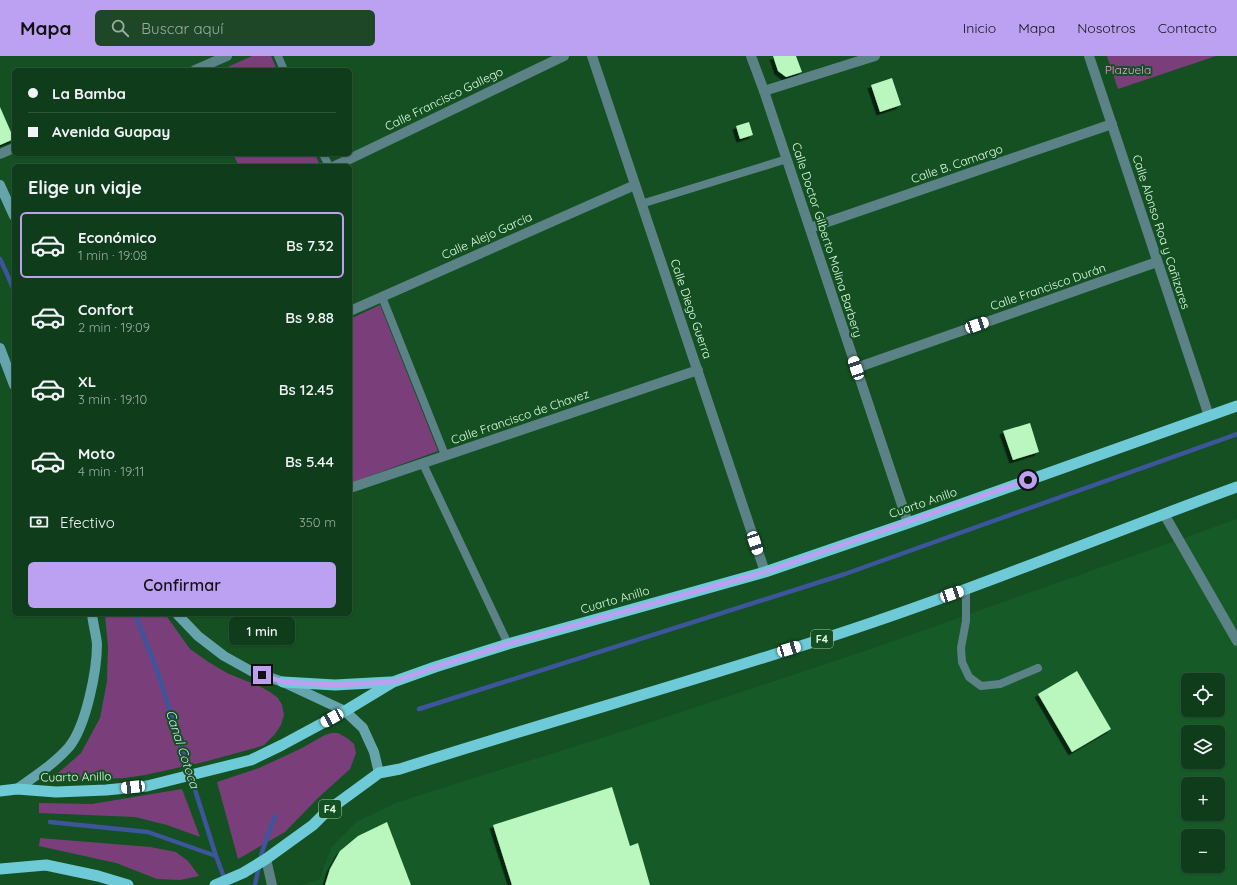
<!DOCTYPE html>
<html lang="es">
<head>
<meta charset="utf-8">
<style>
  body { margin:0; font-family:Quicksand,sans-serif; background:#1d4727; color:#f1f3f6; height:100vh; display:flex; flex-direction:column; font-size:15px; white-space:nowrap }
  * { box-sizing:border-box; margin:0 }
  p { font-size:13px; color:#9bada2 }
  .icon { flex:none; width:22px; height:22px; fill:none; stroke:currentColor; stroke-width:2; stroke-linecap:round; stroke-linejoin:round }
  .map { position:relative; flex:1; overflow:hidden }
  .side { position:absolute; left:12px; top:108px; width:340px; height:452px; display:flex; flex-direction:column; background:#0f3c1a; border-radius:6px; box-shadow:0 1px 3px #0004,0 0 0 1px #2f5639 }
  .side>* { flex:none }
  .guide { position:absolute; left:12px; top:12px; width:340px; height:88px; border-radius:6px; box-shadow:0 1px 3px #0004,0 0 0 1px #2f5639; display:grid; align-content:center; height:88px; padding:0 16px; background:#0f3c1a }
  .fabs { position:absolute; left:1181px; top:617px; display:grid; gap:8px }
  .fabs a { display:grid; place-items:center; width:44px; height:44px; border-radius:6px; background:#0f3c1a; box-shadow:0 1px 3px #0004,0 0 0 1px #2f5639; font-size:20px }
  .end { position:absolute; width:18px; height:18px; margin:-9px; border:5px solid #bca0f2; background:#111; box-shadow:0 0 0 2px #111 }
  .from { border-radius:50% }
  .bubble { position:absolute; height:28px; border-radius:6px; background:#0f3c1a; box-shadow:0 1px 3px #0004,0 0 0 1px #2f5639; font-size:13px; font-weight:600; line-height:28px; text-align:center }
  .car { position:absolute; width:12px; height:24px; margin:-12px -6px; border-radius:5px; box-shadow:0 0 3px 1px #0007; background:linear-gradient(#fff 24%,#345 0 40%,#fff 0 76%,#345 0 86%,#fff 0) }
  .guide b { display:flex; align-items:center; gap:14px; height:38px; font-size:15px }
  .guide b+b { border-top:1px solid #2f5639 }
  .guide i { width:10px; height:10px; background:#f1f3f6 }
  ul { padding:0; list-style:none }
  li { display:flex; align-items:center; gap:12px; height:66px; margin:0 8px 6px; padding:0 8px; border:2px solid transparent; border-radius:6px }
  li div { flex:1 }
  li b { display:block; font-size:15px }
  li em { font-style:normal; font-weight:600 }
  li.active { border-color:#bca0f2 }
  li>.icon { width:36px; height:36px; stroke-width:1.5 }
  h2 { padding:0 16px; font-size:18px; line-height:48px }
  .pay { display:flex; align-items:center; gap:10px; height:44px; padding:0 16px; font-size:15px }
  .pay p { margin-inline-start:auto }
  .button { display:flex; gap:8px; margin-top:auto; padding:8px 16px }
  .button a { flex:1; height:46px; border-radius:6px; background:#bca0f2; color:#111; font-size:16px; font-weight:600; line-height:46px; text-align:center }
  header { display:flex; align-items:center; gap:24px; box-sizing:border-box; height:56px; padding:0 20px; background:#bca0f2; color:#111 }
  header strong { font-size:19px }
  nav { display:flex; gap:22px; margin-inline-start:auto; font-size:14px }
  .search { width:280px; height:36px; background:#1d4727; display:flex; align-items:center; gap:10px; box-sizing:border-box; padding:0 14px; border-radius:6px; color:#9bada2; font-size:15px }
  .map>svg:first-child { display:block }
  .built { fill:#165b27; fill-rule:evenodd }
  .green { fill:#7a3f7a }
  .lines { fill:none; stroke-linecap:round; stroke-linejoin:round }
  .stream { stroke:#3d559b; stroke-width:4.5 }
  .building { fill:#b9f7bf; filter:url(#shadow) }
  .service { stroke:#5b8287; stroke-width:8 }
  .minor { stroke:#5b8287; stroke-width:10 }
  .tertiary { stroke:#5b8287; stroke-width:10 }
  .secondary { stroke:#65a4ad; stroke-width:10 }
  .trunk { stroke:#6ecad7; stroke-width:11 }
  .route { stroke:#bca0f2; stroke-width:5 }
  .labels { text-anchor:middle; stroke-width:4; stroke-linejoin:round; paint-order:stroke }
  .shield { fill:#145022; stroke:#a1c8a8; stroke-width:1 }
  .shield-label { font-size:11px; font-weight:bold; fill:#defce1 }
  .park-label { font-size:12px; fill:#f09bee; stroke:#145022 }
  .street-label { font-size:12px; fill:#defce1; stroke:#145022 }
  .water-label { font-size:13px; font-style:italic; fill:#d3dcf0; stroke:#145022 }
</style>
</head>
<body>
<header>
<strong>Mapa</strong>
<div class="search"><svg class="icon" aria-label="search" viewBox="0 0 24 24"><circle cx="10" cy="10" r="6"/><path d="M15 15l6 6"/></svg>Buscar aquí</div>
<nav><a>Inicio</a><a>Mapa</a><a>Nosotros</a><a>Contacto</a></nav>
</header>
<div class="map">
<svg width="1237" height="829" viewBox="0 0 1237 829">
  <defs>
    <filter id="shadow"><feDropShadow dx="-3.5" dy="3.5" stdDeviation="0" flood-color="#0009"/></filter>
  </defs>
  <rect width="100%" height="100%" fill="#145022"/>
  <path class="built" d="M1237 463V829H301L320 823 331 792 356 766 398 746 627 674 871 593ZM1188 624H1218V654H1188ZM1188 676H1218V706H1188ZM1188 728H1218V758H1188ZM1188 780H1218V810H1188Z"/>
  <g class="green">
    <path d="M252 0H271L277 14H221Z"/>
    <path d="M1107 0H1216L1118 33Z"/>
    <path d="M233 98H315L319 107 312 110H239Z"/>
    <path d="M380 249 438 395 353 426 350 418V263Z"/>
    <path d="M108 558H165L190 593 210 607 227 617 261 631 270 636 278 642 282 649 284 659 281 669 275 678 264 689 255 692 204 706 145 719 124 722 84 724 50 723 64 712 81 697 100 662 107 625 108 591 105 559Z"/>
    <path d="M332 677H338L347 682 354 688 356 697 350 713 318 742 285 776 238 803 217 726 259 712 300 693 325 679Z"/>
    <path d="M182 733 200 781 167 769 135 761 39 757V747L92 748Z"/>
    <path d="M40 782 150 791 176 796 188 805 199 820 180 824 157 823 116 807 39 790Z"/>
  </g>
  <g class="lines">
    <g class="stream">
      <path d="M0 203 7 218 14 235"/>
      <path d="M135 558 158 617 216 800 225 824"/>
      <path d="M419 653 845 518 1237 378"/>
      <path d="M50 766 148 776 216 800"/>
      <path d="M255 829 262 796 275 760"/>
    </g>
  </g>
  <g class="building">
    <path d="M773 0H796L802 16 786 21 778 15Z"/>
    <path d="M892 22 901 49 880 56 871 29Z"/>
    <path d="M0 51 14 83 0 89Z"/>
    <path d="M749 66 753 79 740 83 736 70Z"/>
    <path d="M1030 367 1039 396 1013 404 1003 375Z"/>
    <path d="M1077 615 1111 673 1072 696 1038 638Z"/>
    <path d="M612 731 630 790 638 787 650 829H512L493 769Z"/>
    <path d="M387 766 411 829H325L330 813 340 795 358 780Z"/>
  </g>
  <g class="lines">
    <g class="service">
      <path d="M278 0 284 14"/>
      <path d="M323 98 329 110"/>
      <path d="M641 148 787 103"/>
      <path d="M382 241 445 399"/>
      <path d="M423 408 508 588"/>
      <path d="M966 533V565L961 592 962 606 969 621 981 630 1000 628 1038 612"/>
    </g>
    <g class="minor">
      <path d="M592 0 765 516"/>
      <path d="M751 0 764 35 908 467"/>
      <path d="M1089 0 1209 360"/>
      <path d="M195 14 227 0"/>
      <path d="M764 35 875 0"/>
      <path d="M0 98 14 92"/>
      <path d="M335 110 564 0"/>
      <path d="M810 172 1112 68"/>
      <path d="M350 255 635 129"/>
      <path d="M856 312 1157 206"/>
      <path d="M350 432 698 314"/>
      <path d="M1164 458 1237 585"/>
    </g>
    <path class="tertiary" d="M266 803 272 829"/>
    <g class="secondary">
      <path d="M0 129 14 160"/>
      <path d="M0 292 14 329"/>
      <path d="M177 558 198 580 224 600 251 615 283 626 345 655 363 672 374 696 379 717"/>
      <path d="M17 733C35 720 54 708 69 691 86 670 97 615 97 588 96 578 93 568 92 558"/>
    </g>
    <g class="trunk">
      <path d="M283 626 335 629 390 626"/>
      <path d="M0 735 17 733 56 736 106 734 147 730 251 704 282 689 345 655 393 626 435 611 508 588 765 516 908 467 1237 350"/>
      <path d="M0 813 46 809 98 820 128 829"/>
      <path d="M215 829 243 817 266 803 313 769 327 755 379 717 400 713C546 666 695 625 841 577 975 533 1105 479 1237 431"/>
    </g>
  </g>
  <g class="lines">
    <path class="route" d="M262 619 283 626 335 629 393 626 436 611 508 588 765 516 1028 424"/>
  </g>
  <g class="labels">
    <g class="shield">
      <rect x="811" y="574" width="22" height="18" rx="3"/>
      <rect x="319" y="744" width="22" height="18" rx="3"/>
    </g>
    <g class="shield-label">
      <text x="822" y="587">F4</text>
      <text x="330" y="757">F4</text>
    </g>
    <g class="park-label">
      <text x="1128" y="18">Plazuela</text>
    </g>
    <g class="street-label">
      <text transform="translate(444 43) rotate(-26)" y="4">Calle Francisco Gallego</text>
      <text transform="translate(957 108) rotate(-19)" y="4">Calle B. Camargo</text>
      <text transform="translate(1161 176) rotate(72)" y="4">Calle Alonso Roa y Cañizares</text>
      <text transform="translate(487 180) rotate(-24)" y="4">Calle Alejo García</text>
      <text transform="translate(827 184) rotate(72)" y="4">Calle Doctor Gilberto Molina Barbery</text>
      <text transform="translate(1048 231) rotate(-19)" y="4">Calle Francisco Durán</text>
      <text transform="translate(691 253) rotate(71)" y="4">Calle Diego Guerra</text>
      <text transform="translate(520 361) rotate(-19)" y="4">Calle Francisco de Chavez</text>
      <text transform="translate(923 447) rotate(-19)" y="4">Cuarto Anillo</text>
      <text transform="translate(615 544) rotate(-16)" y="4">Cuarto Anillo</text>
      <text transform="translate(76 721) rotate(-1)" y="4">Cuarto Anillo</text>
    </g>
    <g class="water-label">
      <text transform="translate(183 693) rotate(72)" y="5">Canal Cotoca</text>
    </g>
  </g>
</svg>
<div class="fabs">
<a><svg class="icon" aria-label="locate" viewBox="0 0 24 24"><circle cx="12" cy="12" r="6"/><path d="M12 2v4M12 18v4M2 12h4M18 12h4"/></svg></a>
<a><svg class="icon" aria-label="layers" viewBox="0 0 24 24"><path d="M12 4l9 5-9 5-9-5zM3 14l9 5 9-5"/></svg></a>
<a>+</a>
<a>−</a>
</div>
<i class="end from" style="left:1028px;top:424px"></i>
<i class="end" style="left:262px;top:619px"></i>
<div class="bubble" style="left:229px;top:561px;width:66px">1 min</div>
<i class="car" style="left:977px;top:269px;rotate:71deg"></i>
<i class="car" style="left:856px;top:312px;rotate:342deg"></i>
<i class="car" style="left:755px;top:487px;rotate:162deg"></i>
<i class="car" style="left:952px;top:538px;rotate:71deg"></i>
<i class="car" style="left:789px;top:593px;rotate:73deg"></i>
<i class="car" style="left:332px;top:662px;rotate:241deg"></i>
<i class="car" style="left:133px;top:731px;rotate:264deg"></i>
<div class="guide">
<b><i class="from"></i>La Bamba</b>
<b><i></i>Avenida Guapay</b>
</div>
<section class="side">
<h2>Elige un viaje</h2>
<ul>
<li class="active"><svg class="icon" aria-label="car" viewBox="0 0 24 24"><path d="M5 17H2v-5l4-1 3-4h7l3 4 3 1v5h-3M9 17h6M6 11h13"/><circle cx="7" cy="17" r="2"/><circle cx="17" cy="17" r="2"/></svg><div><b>Económico</b><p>1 min · 19:08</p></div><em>Bs 7.32</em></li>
<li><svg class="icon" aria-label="car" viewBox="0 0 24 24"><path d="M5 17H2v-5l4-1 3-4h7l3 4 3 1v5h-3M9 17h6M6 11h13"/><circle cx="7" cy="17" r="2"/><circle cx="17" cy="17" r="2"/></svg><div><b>Confort</b><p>2 min · 19:09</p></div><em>Bs 9.88</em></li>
<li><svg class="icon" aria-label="car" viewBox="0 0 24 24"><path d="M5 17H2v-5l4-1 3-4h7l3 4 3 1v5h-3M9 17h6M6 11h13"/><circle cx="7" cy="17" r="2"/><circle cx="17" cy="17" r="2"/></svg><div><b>XL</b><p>3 min · 19:10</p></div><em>Bs 12.45</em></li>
<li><svg class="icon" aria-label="car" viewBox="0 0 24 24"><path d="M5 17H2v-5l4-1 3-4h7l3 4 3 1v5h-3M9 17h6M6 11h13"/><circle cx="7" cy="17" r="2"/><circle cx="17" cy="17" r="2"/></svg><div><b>Moto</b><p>4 min · 19:11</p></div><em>Bs 5.44</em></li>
</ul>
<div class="pay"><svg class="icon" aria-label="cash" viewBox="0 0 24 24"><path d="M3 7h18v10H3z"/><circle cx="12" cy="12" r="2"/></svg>Efectivo<p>350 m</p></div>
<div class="button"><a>Confirmar</a></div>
</section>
</div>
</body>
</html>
